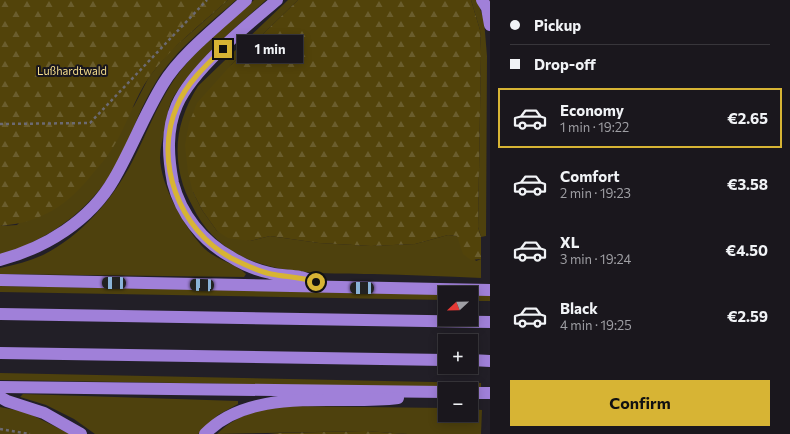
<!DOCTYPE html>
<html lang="en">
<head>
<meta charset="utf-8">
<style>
  body { margin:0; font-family:Commissioner,sans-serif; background:#232026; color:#f1f3f6; height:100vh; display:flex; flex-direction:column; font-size:15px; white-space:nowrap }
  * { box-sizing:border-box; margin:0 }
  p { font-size:13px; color:#9f9fa4 }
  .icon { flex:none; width:22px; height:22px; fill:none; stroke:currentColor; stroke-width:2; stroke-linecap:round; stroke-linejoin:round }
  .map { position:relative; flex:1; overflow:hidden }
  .drawer { display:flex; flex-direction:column; background:#1a171d; width:300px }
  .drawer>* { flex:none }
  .guide { display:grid; align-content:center; height:88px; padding:0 20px; background:#1a171d }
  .needle { width:26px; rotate:248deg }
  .tools { position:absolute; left:438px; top:286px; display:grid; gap:8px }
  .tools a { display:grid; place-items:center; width:40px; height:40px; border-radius:0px; background:#1a171d; box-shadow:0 2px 10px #0003,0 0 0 1px #38363b; font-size:20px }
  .end { position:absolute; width:18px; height:18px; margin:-9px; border:5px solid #d7b434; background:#111; box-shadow:0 0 0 2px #111 }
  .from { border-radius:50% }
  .bubble { position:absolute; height:28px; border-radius:0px; background:#1a171d; box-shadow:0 2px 10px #0003,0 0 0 1px #38363b; font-size:13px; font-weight:700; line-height:28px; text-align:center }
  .car { position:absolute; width:12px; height:24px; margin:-12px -6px; border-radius:5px; box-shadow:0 0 3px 1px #0007; background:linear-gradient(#222 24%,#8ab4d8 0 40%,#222 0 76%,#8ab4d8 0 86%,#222 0) }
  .guide b { display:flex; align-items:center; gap:14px; height:38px; font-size:15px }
  .guide b+b { border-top:1px solid #38363b }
  .guide i { width:10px; height:10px; background:#f1f3f6 }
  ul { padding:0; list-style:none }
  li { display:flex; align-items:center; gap:12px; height:60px; margin:0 8px 6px; padding:0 12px; border:2px solid transparent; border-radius:0px }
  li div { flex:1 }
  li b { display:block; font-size:15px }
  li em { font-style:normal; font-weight:700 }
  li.on { border-color:#d7b434 }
  li>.icon { width:36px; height:36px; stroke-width:1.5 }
  .button { display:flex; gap:8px; margin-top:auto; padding:8px 20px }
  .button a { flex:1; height:46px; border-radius:0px; background:#d7b434; color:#111; font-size:16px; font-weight:700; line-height:46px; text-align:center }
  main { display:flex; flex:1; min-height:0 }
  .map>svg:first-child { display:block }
  .grass { fill:#4e410d }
  .forest { fill:url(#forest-firs) }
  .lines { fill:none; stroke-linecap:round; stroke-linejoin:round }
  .path { stroke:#6c6a71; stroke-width:2.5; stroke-dasharray:3 3; stroke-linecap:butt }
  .motorway { stroke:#a080d9; stroke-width:12 }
  .route { stroke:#d7b434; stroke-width:5 }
  .labels { text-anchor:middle; stroke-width:4; stroke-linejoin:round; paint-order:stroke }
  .park-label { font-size:11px; fill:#f6de8d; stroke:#18161e }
</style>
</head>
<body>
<main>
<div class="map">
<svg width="490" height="434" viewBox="0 0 490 434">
  <defs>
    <pattern id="forest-firs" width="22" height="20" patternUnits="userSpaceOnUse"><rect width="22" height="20" fill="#52430a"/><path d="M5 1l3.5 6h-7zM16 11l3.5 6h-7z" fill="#6a5d2d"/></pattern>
  </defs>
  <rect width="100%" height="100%" fill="#221f27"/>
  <g class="grass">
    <path d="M228 0H236C208 25 175 50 156 82 142 104 133 130 122 154 96 207 55 236 0 256V226L17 225 134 106 149 77 169 52Z"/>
    <path d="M254 0H266C233 30 198 58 174 96 168 106 167 117 165 128 163 138 160 148 160 158 161 186 183 224 201 245 214 260 235 263 246 274L244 277 0 274V268C15 265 29 261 43 255 81 236 113 199 132 162 145 137 155 110 170 86 190 53 226 27 254 0Z"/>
    <path d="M288 0H298L231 65 193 192 202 210 217 231 250 241 270 236 319 243 370 246 415 244 448 235 457 236 476 261 481 259V278C445 276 408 275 372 274 308 273 234 277 197 215 192 205 186 195 183 185 172 149 178 118 198 86Z"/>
    <path d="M471 0H477L484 20 487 56 486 236 481 237 478 227 481 52 480 30Z"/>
    <path d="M0 286 445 294V300L0 292Z"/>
    <rect x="471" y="295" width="19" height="6"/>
    <path d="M0 373 481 383V388L0 380Z"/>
    <path d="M23 394 238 401V404L218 415 198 434H95L74 419 46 405 20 397Z"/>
    <path d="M284 406 445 408V415H471V409L482 410 481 434H408L365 431 217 434C235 416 259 409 284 406Z"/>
    <path d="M0 407 26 412 70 434H0Z"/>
  </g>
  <g class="forest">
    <path d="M0 0H228C201 24 171 47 150 76 134 98 127 126 112 149 107 157 100 165 94 172 67 206 43 222 0 226Z"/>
    <path d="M298 0H471L480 30 481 52 478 227 481 237V259L471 260 463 254 457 236 448 235 415 244 371 246 319 243 270 236 250 241 228 238 217 231 202 210 193 192 188 172 185 145 189 123 197 103 231 65Z"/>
    <path d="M365 431 408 434H268L279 433Z"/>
  </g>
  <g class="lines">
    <g class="path">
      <path d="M0 124 90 123 207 0"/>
      <path d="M0 429 30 434"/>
    </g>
    <g class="motorway">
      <path d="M277 0C246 26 193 69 177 105 166 130 168 157 173 183 181 214 202 241 231 257 242 264 256 270 270 273 280 276 290 275 300 277 307 278 313 282 320 284"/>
      <path d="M482 0 487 8 490 25"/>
      <path d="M0 260C45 248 90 221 114 179 132 148 144 115 163 84 180 55 220 24 246 0"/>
      <path d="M0 280 490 290"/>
      <path d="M0 314 490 322"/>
      <path d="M0 353 445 360"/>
      <path d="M471 360 490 361"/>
      <path d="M0 387 445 392"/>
      <path d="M471 393H490"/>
      <path d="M0 397 7 401 44 413 81 434"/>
      <path d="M205 434C252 385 337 406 398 398"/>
    </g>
  </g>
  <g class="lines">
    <path class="route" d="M223 49C206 65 186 84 177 106 153 161 179 230 231 258 243 264 257 271 271 274 286 277 301 277 316 282"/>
  </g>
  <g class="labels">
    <g class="park-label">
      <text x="72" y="75">Lußhardtwald</text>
    </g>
  </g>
</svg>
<div class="tools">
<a><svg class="needle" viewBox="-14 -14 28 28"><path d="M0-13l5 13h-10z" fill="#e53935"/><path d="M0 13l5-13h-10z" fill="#9f9fa4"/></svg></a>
<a>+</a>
<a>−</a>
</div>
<i class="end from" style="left:316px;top:282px"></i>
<i class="end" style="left:223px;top:49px"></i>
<div class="bubble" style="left:237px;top:35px;width:66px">1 min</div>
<i class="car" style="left:114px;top:283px;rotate:271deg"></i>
<i class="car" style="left:202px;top:285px;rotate:272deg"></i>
<i class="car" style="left:362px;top:288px;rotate:271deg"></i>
</div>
<section class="drawer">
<div class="guide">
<b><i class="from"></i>Pickup</b>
<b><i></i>Drop-off</b>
</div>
<ul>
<li class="on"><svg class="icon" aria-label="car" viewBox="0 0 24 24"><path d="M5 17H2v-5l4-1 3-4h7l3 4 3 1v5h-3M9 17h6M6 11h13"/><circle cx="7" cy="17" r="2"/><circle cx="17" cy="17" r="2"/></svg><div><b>Economy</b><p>1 min · 19:22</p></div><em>€2.65</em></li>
<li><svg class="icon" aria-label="car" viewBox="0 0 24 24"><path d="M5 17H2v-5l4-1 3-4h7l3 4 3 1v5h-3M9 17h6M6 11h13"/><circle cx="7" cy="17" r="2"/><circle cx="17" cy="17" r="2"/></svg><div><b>Comfort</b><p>2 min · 19:23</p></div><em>€3.58</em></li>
<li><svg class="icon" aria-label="car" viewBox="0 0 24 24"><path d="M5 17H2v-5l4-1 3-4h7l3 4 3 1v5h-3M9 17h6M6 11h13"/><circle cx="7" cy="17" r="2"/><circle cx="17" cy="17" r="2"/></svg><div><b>XL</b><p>3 min · 19:24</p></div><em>€4.50</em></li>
<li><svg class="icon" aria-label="car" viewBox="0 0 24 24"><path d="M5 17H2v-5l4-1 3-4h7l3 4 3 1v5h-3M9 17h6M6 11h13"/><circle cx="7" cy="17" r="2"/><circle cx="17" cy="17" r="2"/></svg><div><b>Black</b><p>4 min · 19:25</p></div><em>€2.59</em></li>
</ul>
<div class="button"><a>Confirm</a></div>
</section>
</main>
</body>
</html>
